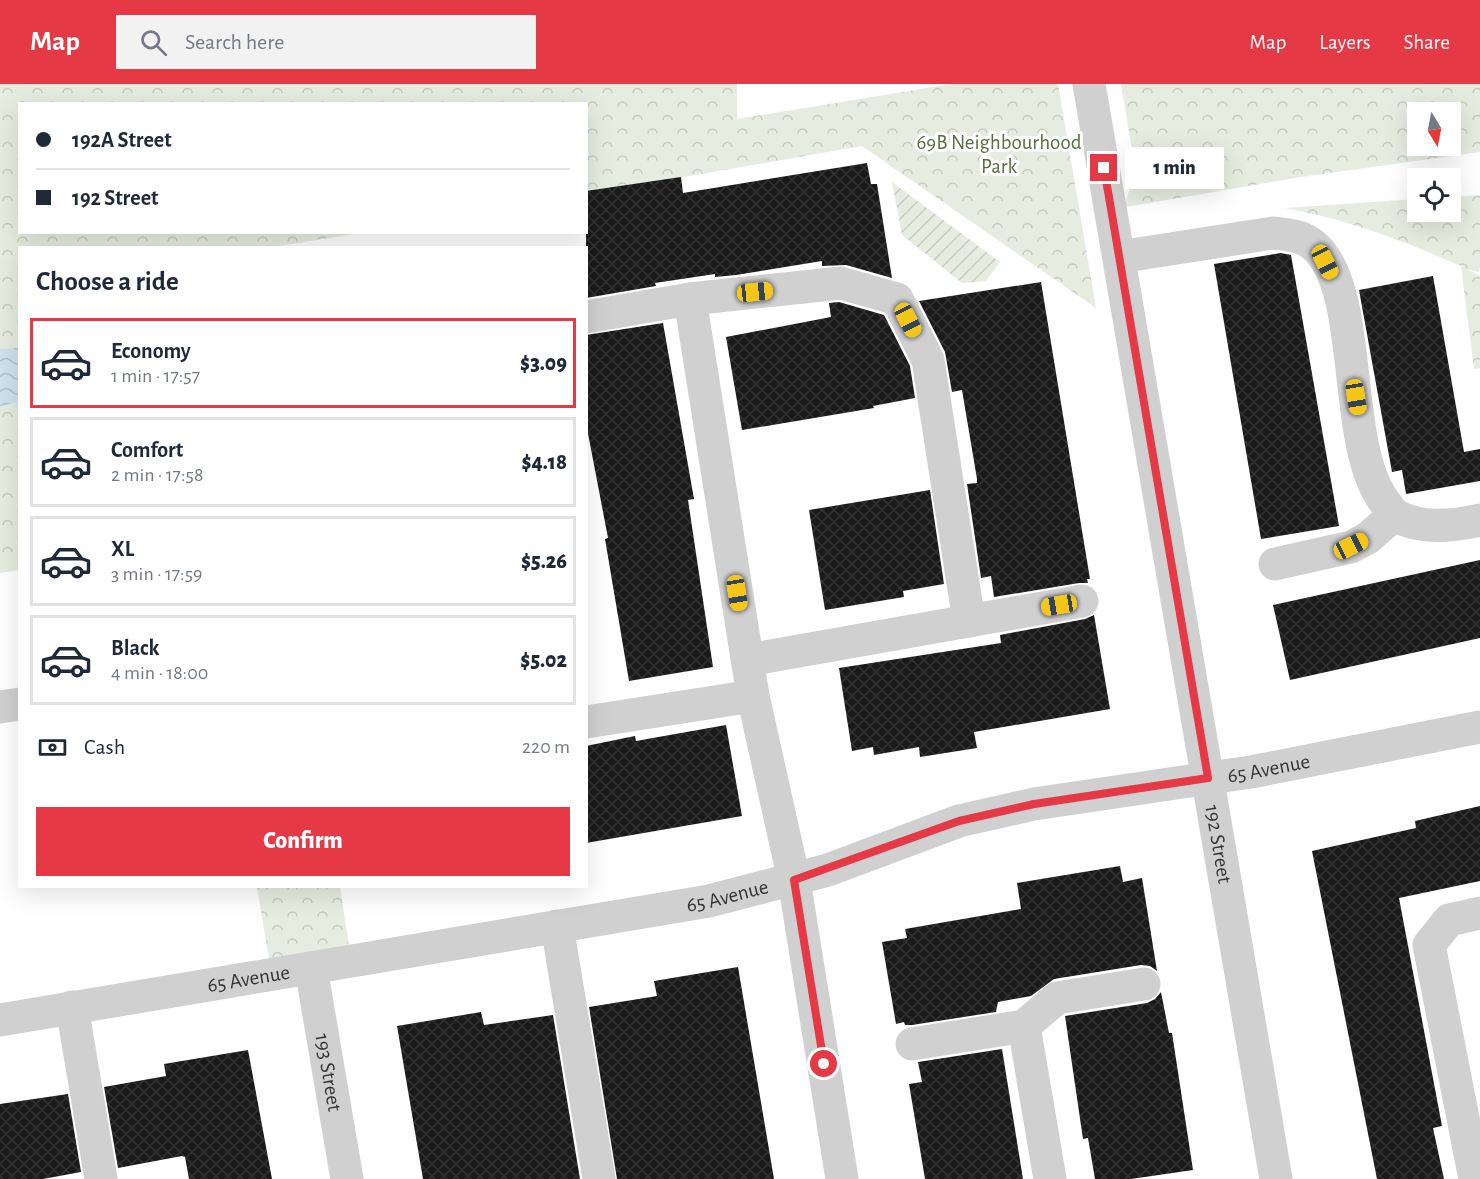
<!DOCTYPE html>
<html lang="en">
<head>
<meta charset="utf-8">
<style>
  body { margin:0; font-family:"Alegreya Sans",sans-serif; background:#f2f2f3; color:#1f2937; height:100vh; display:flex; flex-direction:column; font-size:22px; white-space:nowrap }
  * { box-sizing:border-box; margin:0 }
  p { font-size:20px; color:#747a83 }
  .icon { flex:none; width:33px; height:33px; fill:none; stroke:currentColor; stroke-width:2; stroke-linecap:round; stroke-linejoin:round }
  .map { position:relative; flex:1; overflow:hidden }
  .drawer { position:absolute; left:18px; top:162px; width:570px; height:642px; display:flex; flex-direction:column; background:#fff; border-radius:0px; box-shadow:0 6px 24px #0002 }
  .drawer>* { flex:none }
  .hud { position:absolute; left:18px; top:18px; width:570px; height:132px; border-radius:0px; box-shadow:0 6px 24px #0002; display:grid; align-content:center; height:132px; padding:0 18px; background:#fff }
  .needle { width:39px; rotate:170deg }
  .controls { position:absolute; left:1407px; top:18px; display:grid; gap:12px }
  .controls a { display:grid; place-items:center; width:54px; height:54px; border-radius:0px; background:#fff; box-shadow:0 6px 24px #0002; font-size:30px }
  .end { position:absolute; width:27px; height:27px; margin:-14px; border:8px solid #e63946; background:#fff; box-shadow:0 0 0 3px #fff }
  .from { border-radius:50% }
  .bubble { position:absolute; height:42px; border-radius:0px; background:#fff; box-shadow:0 6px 24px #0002; font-size:20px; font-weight:800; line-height:42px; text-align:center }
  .car { position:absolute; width:18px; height:36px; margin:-18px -9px; border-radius:8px; box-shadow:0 0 4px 2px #0007; background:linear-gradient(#f5c518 24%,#345 0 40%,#f5c518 0 76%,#345 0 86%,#f5c518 0) }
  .hud b { display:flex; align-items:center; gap:21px; height:57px; font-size:22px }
  .hud b+b { border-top:2px solid #e0e1e3 }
  .hud i { width:15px; height:15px; background:#1f2937 }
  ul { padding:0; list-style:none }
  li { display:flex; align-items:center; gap:18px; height:90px; margin:0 12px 9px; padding:0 6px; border:3px solid #e0e1e3; border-radius:0px }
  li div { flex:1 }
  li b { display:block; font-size:22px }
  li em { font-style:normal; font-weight:800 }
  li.on { border-color:#e63946 }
  li>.icon { width:54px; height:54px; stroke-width:1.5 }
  h2 { padding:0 18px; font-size:27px; line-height:72px }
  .pay { display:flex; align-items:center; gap:15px; height:66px; padding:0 18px; font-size:22px }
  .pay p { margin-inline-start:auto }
  .cta { display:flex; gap:12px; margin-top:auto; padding:12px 18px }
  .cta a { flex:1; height:69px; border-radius:0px; background:#e63946; color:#fff; font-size:24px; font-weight:800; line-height:69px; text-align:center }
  header { display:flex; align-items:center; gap:36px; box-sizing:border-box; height:84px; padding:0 30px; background:#e63946; color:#fff }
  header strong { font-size:28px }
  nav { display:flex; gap:33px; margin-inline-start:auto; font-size:21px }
  .search { width:420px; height:54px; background:#f2f2f3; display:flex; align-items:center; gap:15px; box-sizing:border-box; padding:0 21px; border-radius:0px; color:#747a83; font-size:22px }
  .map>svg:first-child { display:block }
  .forest { fill:url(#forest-crowns); fill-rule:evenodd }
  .garden { fill:url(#garden-furrows) }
  .water { fill:url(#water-waves) }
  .building { fill:url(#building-cross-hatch) }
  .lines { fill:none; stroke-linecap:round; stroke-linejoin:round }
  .minor { stroke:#d0d0d0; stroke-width:33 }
  .route { stroke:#e63946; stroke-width:8 }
  .labels { text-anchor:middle; stroke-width:6; stroke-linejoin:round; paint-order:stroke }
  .park-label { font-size:21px; fill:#56703f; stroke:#fff }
  .street-label { font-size:21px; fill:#333; stroke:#fff }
</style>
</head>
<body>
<header>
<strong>Map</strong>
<div class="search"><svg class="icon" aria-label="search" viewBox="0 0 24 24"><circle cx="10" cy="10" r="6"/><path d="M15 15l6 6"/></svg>Search here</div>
<nav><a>Map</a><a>Layers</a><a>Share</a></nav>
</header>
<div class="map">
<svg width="1480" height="1095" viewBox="0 0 1480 1095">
  <defs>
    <pattern id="forest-crowns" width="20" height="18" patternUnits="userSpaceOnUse" patternTransform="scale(1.5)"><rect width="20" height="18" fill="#e6ecdf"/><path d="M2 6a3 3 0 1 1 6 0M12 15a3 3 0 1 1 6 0" fill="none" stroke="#c6cbc0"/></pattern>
    <pattern id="garden-furrows" width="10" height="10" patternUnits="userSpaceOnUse" patternTransform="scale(1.5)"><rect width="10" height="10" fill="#e6ecdf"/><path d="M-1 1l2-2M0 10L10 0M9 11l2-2" fill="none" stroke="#c6cbc0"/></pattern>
    <pattern id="water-waves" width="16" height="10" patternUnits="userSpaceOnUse" patternTransform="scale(1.5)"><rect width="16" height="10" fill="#cfe2ee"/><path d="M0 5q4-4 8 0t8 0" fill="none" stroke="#b2c2cd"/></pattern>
    <pattern id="building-cross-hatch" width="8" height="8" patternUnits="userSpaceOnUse" patternTransform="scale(1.5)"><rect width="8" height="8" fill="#1a1a1a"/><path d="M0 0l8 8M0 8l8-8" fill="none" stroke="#333"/></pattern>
  </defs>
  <rect width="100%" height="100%" fill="#fff"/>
  <g class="forest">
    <path d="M0 0H737V35L951 0H1058L1096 224 862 62 587 110 586 20H20V148L360 149 273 163 20 164 19 486 0 489Z"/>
    <path d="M1121 0H1480V68L1301 93 1126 123V115L1136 89ZM1418 28H1450V62H1418Z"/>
    <path d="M1480 111V185L1479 188 1467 185 1480 192V284L1474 285 1461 182C1401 156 1350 136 1285 124L1417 115 1418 128H1450L1451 113Z"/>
    <path d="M257 803H340L349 862 269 875Z"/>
  </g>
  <path class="garden" d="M892 98 1000 178 986 197 962 199 902 151Z"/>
  <path class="water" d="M19 264V318L0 322V265Z"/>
  <g class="building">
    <path d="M867 79 871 100H877L892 194 846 181 822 182V177L736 191 715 193V190L655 199 656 202 586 214V107L681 93 683 109Z"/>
    <path d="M1281 169 1291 171 1339 442 1261 455 1214 180Z"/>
    <path d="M1433 192 1464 368 1480 365V397L1406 410 1402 386 1392 388 1359 206Z"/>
    <path d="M1041 198 1090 495H1087L1088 499H1079L994 513 991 492 981 494 967 400 977 399V395L962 306 952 308 945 268 919 217Z"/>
    <path d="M839 218 884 231 910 282 915 314 873 322 874 324 742 346 726 253 831 233 829 219Z"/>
    <path d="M663 239 694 415 688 416 713 583 629 597 605 455 608 454 586 339V251Z"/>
    <path d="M930 406 944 500 903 507 904 513 825 526 809 426Z"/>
    <path d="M1480 476V554L1290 596 1273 521Z"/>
    <path d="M1094 531 1110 625 974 648 977 664 920 673 919 663 874 671 873 663 852 667 839 584 1001 559 1000 551 1085 535Z"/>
    <path d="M726 641 742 732 586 759V662L635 652 636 657Z"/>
    <path d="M1480 722V797L1399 814 1442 1042 1433 1044 1444 1095H1377L1312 767 1416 744 1415 737Z"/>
    <path d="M1120 782 1123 798 1142 794 1157 887 1150 882 1141 881 1054 895 1031 912 998 918 996 928 912 941H905L904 938 896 940 882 858 907 854 905 845 1021 825 1017 799Z"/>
    <path d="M738 883 774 1095H617L589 923 657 912 654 897Z"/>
    <path d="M1161 908 1169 949H1172L1193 1086 1131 1095H1095L1088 1054 1083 1055 1065 932 1147 919 1155 915Z"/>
    <path d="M481 928 484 941 553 931 580 1095H423L397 942Z"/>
    <path d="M1002 965 1023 1095H925L909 1000 922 998 918 978Z"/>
    <path d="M248 966 272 1095H189L185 1073 182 1072 118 1084 104 1003 166 992 164 980Z"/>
    <path d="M68 1010 81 1088 43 1095H0V1020Z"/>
  </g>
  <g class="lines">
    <g class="minor">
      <path id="s1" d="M1089 0 1276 1095"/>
      <path d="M1119 173 1273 149C1287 151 1300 151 1312 160 1366 202 1340 358 1384 417 1387 421 1391 428 1395 431 1420 446 1453 442 1480 436"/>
      <path d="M586 233 690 215"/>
      <path d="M1275 480 1351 463 1368 454 1394 431"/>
      <path d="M748 576 1082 517"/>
      <path d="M0 623 20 620"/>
      <path d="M586 638 753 612"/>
      <path d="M557 842 599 1095"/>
      <path id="s2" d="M311 884 347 1095"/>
      <path d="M72 923 101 1095"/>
      <path id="s3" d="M0 936 709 817 828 786 959 737 1034 720 1251 688 1480 643"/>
      <path d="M1024 942 1050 1095"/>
      <path d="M912 960 1024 942 1057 914 1144 900"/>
      <path d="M842 1095 794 796 753 612 690 215 841 199 897 215 928 276 969 537"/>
      <path d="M1475 1095 1429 861 1449 836 1480 829"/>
    </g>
  </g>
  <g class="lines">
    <path class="route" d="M824 980 794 796 959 737 1034 720 1208 694 1104 84"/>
  </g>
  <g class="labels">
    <g class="park-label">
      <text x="999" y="65">69B Neighbourhood<tspan x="999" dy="24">Park</tspan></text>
    </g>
    <g class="street-label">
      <text dy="7" stroke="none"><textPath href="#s3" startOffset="1296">65 Avenue</textPath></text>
      <text dy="7" stroke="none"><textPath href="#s1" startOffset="771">192 Street</textPath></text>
      <text dy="7" stroke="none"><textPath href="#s3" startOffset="738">65 Avenue</textPath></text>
      <text dy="7" stroke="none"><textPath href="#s3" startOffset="252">65 Avenue</textPath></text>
      <text dy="7" stroke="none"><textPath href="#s2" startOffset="106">193 Street</textPath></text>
    </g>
  </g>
</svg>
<div class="controls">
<a><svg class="needle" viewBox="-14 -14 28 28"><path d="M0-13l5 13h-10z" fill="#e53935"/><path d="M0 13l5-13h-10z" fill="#747a83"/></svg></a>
<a><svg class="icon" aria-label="locate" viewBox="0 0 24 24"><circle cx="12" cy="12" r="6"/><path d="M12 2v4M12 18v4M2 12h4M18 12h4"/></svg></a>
</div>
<i class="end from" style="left:824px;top:980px"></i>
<i class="end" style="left:1104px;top:84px"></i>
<div class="bubble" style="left:1125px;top:63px;width:99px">1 min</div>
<i class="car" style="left:1325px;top:178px;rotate:153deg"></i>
<i class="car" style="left:755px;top:208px;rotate:84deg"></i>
<i class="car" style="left:908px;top:236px;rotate:153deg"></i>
<i class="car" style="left:1356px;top:313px;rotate:171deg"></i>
<i class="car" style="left:1351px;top:462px;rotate:64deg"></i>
<i class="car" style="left:737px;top:509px;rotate:171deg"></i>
<i class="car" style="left:1059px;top:521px;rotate:260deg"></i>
<div class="hud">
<b><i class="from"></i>192A Street</b>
<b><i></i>192 Street</b>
</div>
<section class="drawer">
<h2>Choose a ride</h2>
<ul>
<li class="on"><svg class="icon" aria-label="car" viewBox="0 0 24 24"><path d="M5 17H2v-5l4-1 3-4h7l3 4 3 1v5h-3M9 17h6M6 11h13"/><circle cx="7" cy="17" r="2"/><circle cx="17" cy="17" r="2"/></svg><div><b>Economy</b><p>1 min · 17:57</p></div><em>$3.09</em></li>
<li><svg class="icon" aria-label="car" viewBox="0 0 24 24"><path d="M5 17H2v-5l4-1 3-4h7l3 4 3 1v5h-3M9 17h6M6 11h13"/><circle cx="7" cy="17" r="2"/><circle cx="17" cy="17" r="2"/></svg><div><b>Comfort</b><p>2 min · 17:58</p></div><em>$4.18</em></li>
<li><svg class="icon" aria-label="car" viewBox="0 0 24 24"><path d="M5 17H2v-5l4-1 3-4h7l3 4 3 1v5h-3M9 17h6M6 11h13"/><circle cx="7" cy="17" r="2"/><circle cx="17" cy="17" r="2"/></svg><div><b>XL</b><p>3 min · 17:59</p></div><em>$5.26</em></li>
<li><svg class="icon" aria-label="car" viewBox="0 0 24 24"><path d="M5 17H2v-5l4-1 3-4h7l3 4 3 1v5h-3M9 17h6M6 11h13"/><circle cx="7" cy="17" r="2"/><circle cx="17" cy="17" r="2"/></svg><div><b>Black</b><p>4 min · 18:00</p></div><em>$5.02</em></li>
</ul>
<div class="pay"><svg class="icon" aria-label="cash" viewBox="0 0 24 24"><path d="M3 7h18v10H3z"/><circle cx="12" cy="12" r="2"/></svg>Cash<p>220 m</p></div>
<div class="cta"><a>Confirm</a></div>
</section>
</div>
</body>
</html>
